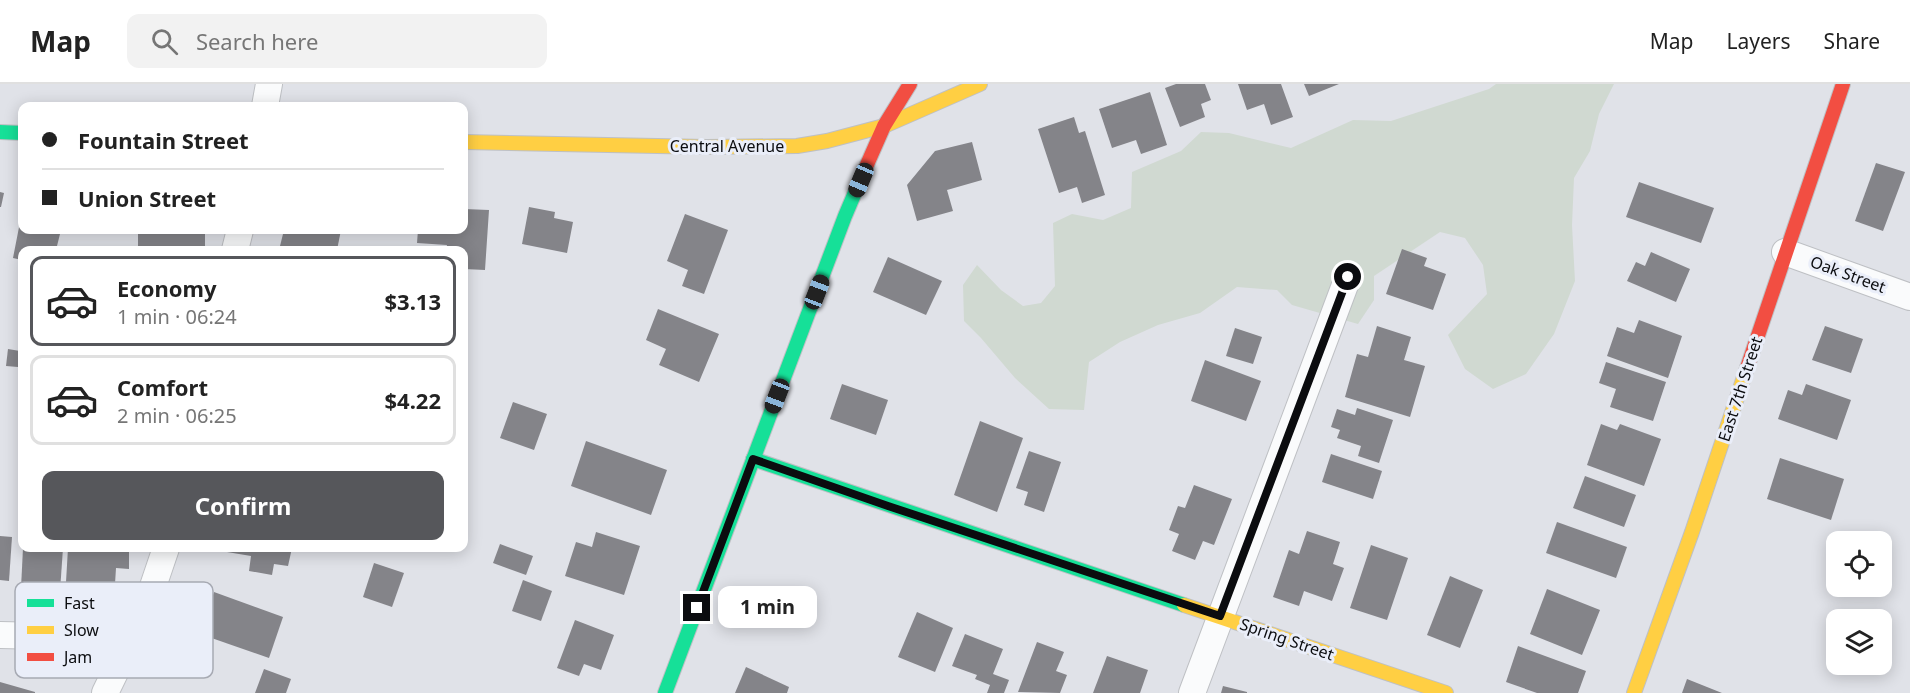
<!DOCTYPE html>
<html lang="en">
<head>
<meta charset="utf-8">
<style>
  body { margin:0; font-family:"Noto Sans",sans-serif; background:#f2f2f2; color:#222; height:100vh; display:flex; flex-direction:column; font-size:22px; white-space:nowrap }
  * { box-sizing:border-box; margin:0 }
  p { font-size:20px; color:#767676 }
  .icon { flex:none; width:33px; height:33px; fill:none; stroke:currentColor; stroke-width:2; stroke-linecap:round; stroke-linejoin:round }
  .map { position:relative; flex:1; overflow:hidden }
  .details { position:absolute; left:18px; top:162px; width:450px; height:306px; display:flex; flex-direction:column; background:#fff; border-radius:12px; box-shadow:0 3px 15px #0003 }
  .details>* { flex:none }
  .hud { position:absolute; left:18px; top:18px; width:450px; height:132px; border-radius:12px; box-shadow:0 3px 15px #0003; display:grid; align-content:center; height:132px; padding:0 24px; background:#fff }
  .buttons { position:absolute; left:1826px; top:447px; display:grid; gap:12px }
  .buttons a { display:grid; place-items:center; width:66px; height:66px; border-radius:12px; background:#fff; box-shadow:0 3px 15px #0003; font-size:30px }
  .end { position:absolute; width:27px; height:27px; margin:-14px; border:8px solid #0b0c0f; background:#fff; box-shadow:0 0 0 3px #fff }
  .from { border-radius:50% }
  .bubble { position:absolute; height:42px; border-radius:12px; background:#fff; box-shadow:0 3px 15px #0003; font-size:20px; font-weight:700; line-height:42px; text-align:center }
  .car { position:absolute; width:18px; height:36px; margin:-18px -9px; border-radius:8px; box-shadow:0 0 4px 2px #0007; background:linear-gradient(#222 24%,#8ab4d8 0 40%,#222 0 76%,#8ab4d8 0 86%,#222 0) }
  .hud b { display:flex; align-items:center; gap:21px; height:57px; font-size:22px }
  .hud b+b { border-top:2px solid #e0e0e0 }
  .hud i { width:15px; height:15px; background:#222 }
  ul { padding:10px 0 0; list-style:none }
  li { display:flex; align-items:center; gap:18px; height:90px; margin:0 12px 9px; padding:0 12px; border:3px solid #e0e0e0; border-radius:12px }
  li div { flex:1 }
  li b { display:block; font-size:22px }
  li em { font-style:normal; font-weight:700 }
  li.current { border-color:#56575b }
  li>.icon { width:54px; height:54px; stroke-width:1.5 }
  .action { display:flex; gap:12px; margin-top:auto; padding:12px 24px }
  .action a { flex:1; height:69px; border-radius:12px; background:#56575b; color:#fff; font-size:24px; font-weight:700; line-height:69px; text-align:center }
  header { display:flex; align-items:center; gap:36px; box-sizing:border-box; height:84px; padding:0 30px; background:#fff; border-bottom:2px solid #e0e0e0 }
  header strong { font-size:28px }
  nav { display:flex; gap:33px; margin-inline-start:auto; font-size:21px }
  .search { width:420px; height:54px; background:#f2f2f2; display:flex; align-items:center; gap:15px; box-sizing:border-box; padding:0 21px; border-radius:12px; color:#767676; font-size:22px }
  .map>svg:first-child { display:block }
  .green { fill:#d0d9d1 }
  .building { fill:#848489 }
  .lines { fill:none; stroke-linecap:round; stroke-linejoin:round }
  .street-casing { stroke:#bec0c4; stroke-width:28 }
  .fast-casing { stroke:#bec0c4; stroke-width:16 }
  .slow-casing { stroke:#bec0c4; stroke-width:16 }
  .jam-casing { stroke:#bec0c4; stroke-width:16 }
  .street { stroke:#fafbfc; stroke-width:26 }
  .fast { stroke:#16e098; stroke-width:14 }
  .slow { stroke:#ffcf43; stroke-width:14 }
  .jam { stroke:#f24e42; stroke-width:14 }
  .route { stroke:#0b0c0f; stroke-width:8 }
  .labels { text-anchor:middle; stroke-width:6; stroke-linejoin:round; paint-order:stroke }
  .street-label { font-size:16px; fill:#0b0c0f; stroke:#eaeef9 }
  .key { fill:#eaeef9; stroke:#a7aab3; stroke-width:1.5 }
  .key-label { font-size:16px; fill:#0b0c0f }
</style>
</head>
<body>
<header>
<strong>Map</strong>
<div class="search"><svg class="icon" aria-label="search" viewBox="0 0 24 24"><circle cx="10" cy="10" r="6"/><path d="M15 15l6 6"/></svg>Search here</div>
<nav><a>Map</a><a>Layers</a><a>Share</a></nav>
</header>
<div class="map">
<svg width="1910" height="609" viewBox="0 0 1910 609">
  <rect width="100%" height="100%" fill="#e0e2e8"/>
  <path class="green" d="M1496 0H1614L1599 30 1590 67 1574 94 1572 141 1575 197 1554 250 1526 290 1493 305 1465 285 1448 251 1487 210 1483 181 1465 154 1440 148 1374 192V216L1358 240 1292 221 1277 206 1237 203 1200 229 1158 241 1120 258 1089 278 1084 326 1049 325 1015 294 981 254 964 237 963 201 977 181 1001 206 1023 222 1041 219 1055 202 1053 139 1072 130 1103 136 1131 124 1132 88 1181 67 1201 48 1229 49 1291 64 1353 36 1391 37 1489 5Z"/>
  <g class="building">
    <path d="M1176 0H1205L1211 16 1201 20 1205 33 1180 43 1165 4Z"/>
    <path d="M1238 0H1281L1293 33 1271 41 1264 20 1247 26Z"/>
    <path d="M1304 0H1339L1309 12Z"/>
    <path d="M1150 8 1167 61 1141 70 1136 56 1112 64 1099 25Z"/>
    <path d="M1074 33 1079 49 1085 47 1105 111 1082 119 1077 103 1059 109 1038 45Z"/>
    <path d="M972 58 982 96 947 106 953 127 917 137 907 101 935 67Z"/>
    <path d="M1876 79 1905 88 1883 147 1855 137Z"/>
    <path d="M1639 98 1714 124 1701 159 1626 133Z"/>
    <path d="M0 108 4 109 1 123H0Z"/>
    <path d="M529 123 555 128 554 134 573 138 567 169 522 160Z"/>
    <path d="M464 125 489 126 485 186 464 185V166H446L447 161 417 159 418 146H464Z"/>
    <path d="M685 130 728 146 704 210 682 202 688 186 667 177Z"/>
    <path d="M21 133 22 146H61L56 166H22V176L13 174Z"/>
    <path d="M284 146H341L337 166H279Z"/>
    <path d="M138 149 205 150V166H138Z"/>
    <path d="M1402 165 1427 174 1424 182 1446 190 1433 226 1386 210Z"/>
    <path d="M1651 168 1690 185 1676 218 1627 197 1636 178 1645 182Z"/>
    <path d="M888 173 942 197 926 231 873 208Z"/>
    <path d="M658 225 719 250 699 298 659 281 666 265 646 256Z"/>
    <path d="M1639 236 1682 252 1668 294 1607 272 1617 243 1634 249Z"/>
    <path d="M1377 242 1411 253 1404 276 1425 282 1410 333 1345 313 1357 270 1368 273Z"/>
    <path d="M1825 242 1863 255 1851 289 1812 276Z"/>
    <path d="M1235 244 1262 253 1253 280 1226 272Z"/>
    <path d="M8 265 20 267 18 283 6 282Z"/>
    <path d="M1205 276 1261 297 1246 337 1191 317Z"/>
    <path d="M1606 278 1666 298 1653 337 1610 323 1616 305 1599 299Z"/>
    <path d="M842 300 888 316 876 351 830 335Z"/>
    <path d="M1806 300 1851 316 1837 356 1778 335 1788 306 1802 311Z"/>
    <path d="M513 318 547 330 534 366 500 354Z"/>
    <path d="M1357 324 1393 336 1379 379 1358 372 1361 362 1337 354 1340 346 1331 343 1337 325 1355 331Z"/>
    <path d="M980 337 1023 354 997 428 954 411Z"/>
    <path d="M1601 340 1617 346 1620 340 1661 355 1644 402 1587 381Z"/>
    <path d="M586 357 667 386 651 431 571 402Z"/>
    <path d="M1029 367 1061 378 1044 428 1024 421 1028 408 1016 404Z"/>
    <path d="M1331 370 1382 387 1373 415 1322 398Z"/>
    <path d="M1780 374 1844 395 1831 436 1767 415Z"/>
    <path d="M1585 392 1636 411 1624 443 1573 424Z"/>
    <path d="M1194 401 1232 415 1214 461 1203 457 1195 476 1172 467 1179 450 1169 446 1178 422 1185 424Z"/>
    <path d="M1557 438 1627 463 1616 494 1546 469Z"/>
    <path d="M1307 447 1340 458 1333 480 1344 484 1332 517 1304 507 1299 522 1273 513 1289 466 1299 470Z"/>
    <path d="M596 448 640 462 624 511 565 492 576 458 592 463Z"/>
    <path d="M0 452 12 453 9 497 0 496Z"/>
    <path d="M500 460 533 472 526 491 493 479Z"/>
    <path d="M1371 461 1408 474 1387 536 1350 524Z"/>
    <path d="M23 464H63L60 507 21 504Z"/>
    <path d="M68 464H129V485L116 484 115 500 66 498Z"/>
    <path d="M228 464H292L288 482 274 480 272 491 249 487 251 472 227 468Z"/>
    <path d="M374 479 404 489 392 523 363 513Z"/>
    <path d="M1450 492 1483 506 1460 564 1427 551Z"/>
    <path d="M523 496 552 507 541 537 512 527Z"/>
    <path d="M1547 505 1600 526 1582 571 1530 550Z"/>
    <path d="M214 508 283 533 269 574 200 550Z"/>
    <path d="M917 528 953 544 935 588 898 573Z"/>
    <path d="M575 536 614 551 601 586 584 580 579 592 557 584Z"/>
    <path d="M965 550 1003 565 993 590 1009 596 1004 609H987L990 601 975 595 977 591 952 582Z"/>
    <path d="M1037 558 1064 568 1056 587 1067 591 1060 609 1018 608Z"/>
    <path d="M1518 562 1586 587 1578 609H1537L1506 598Z"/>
    <path d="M1107 572 1148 586 1140 609H1093Z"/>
    <path d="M746 583 789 603 787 609H735Z"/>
    <path d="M264 585 291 595 286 609H255Z"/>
    <path d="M1687 595 1722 609H1682Z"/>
    <path d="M0 598 35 608V609H0Z"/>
    <path d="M1223 602 1247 608V609H1221Z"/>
  </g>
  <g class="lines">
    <g class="street-casing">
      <g id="street">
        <path d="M265 22 269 0"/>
        <path d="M235 166 240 146"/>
        <path d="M1785 168 1910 213"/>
        <path d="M0 551 132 554"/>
        <path d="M105 609 144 529 166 464"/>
        <path d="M1192 609 1348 193"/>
      </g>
    </g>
    <g class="fast-casing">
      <g id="fast">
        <path d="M0 48 22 49"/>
        <path d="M753 375 1184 521"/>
        <path d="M665 609 845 132 862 92"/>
      </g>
    </g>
    <g class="slow-casing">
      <g id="slow">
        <path d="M464 58 707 63 797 62 827 57 884 42 980 0"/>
        <path d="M1184 521 1446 609"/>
        <path d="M1634 609 1692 448 1747 284"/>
      </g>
    </g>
    <g class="jam-casing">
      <g id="jam">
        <path d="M862 92 884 42 910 0"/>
        <path d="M1747 284 1843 0"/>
      </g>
    </g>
    <use href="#street" class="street"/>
    <use href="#fast" class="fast"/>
    <use href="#slow" class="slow"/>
    <use href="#jam" class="jam"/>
  </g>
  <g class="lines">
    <path class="route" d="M697 524 753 375 888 422 1220 532 1348 193"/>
  </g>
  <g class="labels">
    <g class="street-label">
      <text x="727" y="68">Central Avenue</text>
      <text transform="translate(1848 190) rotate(20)" y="6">Oak Street</text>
      <text transform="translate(1740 305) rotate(-72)" y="6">East 7th Street</text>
      <text transform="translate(1287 555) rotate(19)" y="6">Spring Street</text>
    </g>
  </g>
  <rect x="15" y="498" width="198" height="96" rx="9" class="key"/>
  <rect x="27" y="515" width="27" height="8" fill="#16e098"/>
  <rect x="27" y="542" width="27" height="8" fill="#ffcf43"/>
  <rect x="27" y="569" width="27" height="8" fill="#f24e42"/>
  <g class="key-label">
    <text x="64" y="525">Fast</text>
    <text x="64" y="552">Slow</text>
    <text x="64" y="579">Jam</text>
  </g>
</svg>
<div class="buttons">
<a><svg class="icon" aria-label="locate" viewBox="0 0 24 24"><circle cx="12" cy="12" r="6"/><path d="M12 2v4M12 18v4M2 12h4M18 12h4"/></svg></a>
<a><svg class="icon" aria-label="layers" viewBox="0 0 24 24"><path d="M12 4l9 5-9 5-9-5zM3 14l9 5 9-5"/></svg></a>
</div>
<i class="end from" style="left:1348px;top:193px"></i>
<i class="end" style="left:697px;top:524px"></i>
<div class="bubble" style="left:718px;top:502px;width:99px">1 min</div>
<i class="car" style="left:861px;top:96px;rotate:203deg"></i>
<i class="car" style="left:817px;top:208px;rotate:21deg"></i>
<i class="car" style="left:777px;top:312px;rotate:201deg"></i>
<div class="hud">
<b><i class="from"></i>Fountain Street</b>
<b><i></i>Union Street</b>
</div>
<section class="details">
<ul>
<li class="current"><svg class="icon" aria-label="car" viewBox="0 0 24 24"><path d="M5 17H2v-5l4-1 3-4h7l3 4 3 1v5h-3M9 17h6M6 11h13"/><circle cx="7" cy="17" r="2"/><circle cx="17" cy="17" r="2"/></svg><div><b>Economy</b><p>1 min · 06:24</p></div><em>$3.13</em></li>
<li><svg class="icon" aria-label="car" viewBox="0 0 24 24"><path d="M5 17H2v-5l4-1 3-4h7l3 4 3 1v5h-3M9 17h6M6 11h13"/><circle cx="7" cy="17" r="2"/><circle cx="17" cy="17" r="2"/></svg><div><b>Comfort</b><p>2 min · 06:25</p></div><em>$4.22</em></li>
</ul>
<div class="action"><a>Confirm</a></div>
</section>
</div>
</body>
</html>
